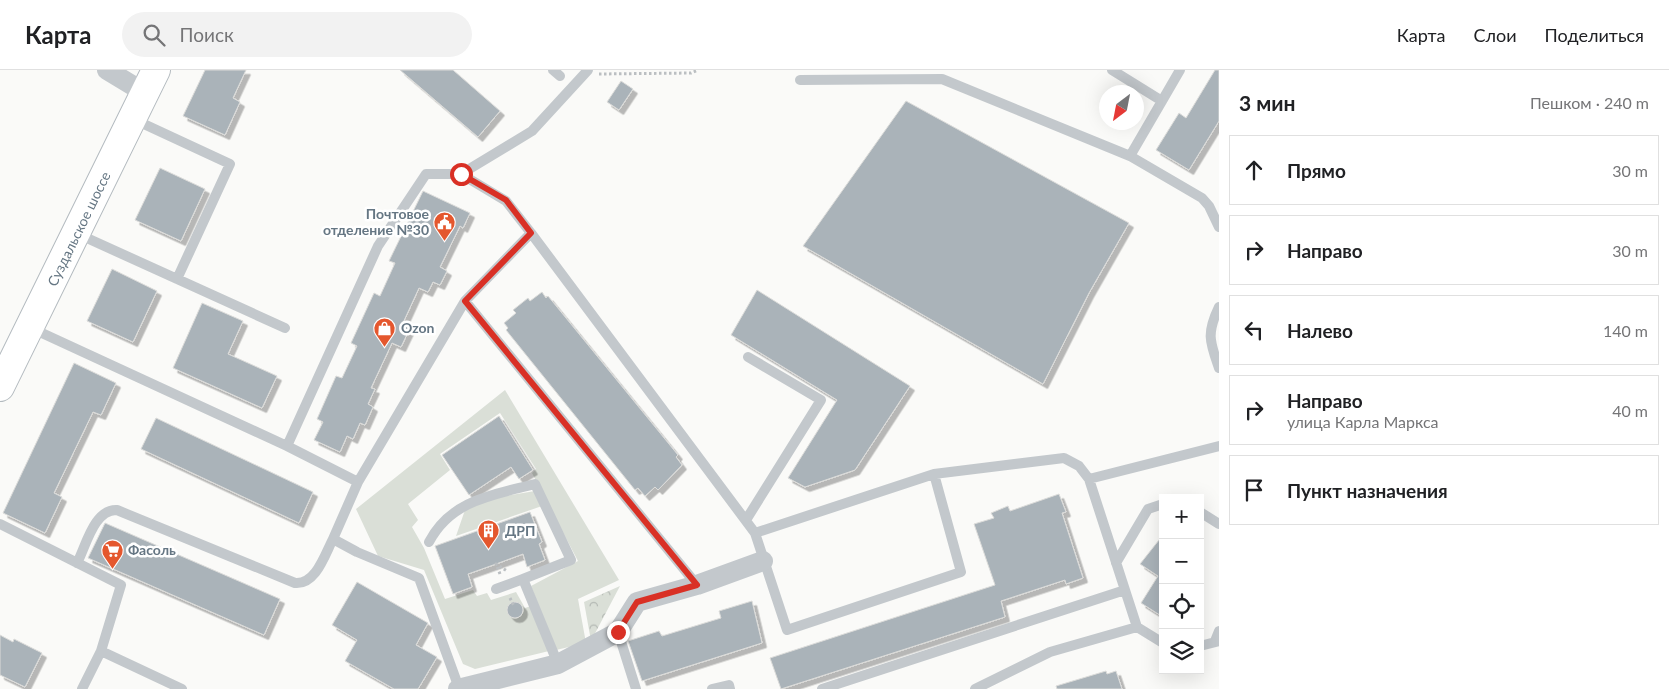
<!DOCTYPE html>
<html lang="ru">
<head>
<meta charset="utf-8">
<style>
	:root { --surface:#fff; --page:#f2f2f2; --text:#202124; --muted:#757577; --line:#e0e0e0 }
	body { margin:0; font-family:Lato,sans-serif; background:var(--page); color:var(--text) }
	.controls { position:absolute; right:15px; bottom:15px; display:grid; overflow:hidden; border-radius:0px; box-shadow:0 5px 20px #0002 }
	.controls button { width:45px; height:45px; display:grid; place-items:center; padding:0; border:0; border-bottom:1px solid var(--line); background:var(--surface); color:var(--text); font:25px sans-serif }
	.compass { position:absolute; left:1099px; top:15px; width:45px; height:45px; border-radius:50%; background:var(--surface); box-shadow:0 5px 20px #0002; rotate:212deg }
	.stop { position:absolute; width:15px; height:15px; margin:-11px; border:4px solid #d93025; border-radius:50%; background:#fff }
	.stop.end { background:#d93025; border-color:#fff; box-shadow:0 1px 5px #0008 }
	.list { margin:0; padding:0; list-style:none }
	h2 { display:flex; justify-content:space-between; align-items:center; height:65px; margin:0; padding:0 20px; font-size:21px }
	h2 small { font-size:16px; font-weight:400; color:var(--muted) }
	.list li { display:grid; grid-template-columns:32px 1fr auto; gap:15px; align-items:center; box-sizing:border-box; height:70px; margin:0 10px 10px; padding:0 10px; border:1px solid var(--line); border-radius:0px }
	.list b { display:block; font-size:19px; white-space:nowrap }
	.list p { margin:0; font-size:16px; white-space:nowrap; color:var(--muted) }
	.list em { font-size:16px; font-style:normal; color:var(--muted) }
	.icon { flex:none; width:28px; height:28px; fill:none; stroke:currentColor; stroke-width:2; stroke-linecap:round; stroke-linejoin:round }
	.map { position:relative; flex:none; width:1219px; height:619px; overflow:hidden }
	header { display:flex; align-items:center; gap:30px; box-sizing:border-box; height:70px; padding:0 25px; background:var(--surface); border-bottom:1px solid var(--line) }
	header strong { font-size:24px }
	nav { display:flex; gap:28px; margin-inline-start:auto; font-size:18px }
	.search { width:350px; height:45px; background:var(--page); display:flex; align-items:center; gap:12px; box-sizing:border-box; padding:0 18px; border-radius:28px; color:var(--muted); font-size:19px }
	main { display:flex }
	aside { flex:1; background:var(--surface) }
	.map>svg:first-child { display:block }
	.grass { fill:#dadfd7 }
	.forest { fill:url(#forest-crowns) }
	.building { fill:#aab3b9; stroke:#dcdcda; filter:url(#shadow) }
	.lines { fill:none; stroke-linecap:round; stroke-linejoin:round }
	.secondary-casing { stroke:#b3babf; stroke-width:30 }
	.path { stroke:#bbbfc2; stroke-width:3; stroke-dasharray:2.5 2.5; stroke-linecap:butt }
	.service { stroke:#c3c8cc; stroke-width:10 }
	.minor { stroke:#c3c8cc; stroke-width:20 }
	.secondary { stroke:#fff; stroke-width:28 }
	.route { stroke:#d93025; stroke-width:6 }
	.labels { text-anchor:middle; stroke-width:5; stroke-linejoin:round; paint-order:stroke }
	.poi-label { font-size:14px; font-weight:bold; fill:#657683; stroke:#fff; text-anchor:start }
	.street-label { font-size:14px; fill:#657683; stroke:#fff }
</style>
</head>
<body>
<header>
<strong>Карта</strong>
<div class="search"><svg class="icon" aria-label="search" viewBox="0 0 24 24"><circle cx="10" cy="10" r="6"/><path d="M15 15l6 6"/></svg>Поиск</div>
<nav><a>Карта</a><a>Слои</a><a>Поделиться</a></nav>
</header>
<main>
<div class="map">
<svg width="1219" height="619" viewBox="0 0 1219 619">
	<defs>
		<pattern id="forest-crowns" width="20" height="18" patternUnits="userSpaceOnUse" patternTransform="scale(1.25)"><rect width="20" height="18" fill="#dadfd7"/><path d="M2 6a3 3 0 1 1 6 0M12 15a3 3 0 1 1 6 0" fill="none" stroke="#b4b9b4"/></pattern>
		<filter id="shadow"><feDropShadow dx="4.5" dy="4.5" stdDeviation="0" flood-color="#0004"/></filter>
	</defs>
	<rect width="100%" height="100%" fill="#fafaf8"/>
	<path class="grass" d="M505,320L619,510L578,529L586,573L556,580L531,516L578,491L532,403L536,399L500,343L440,384L450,400L408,434L418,450L412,457L424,478L445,529L473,520L477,526L487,523L491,530L516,522L525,538L531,536L549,581L475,599L463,594L424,500L378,486L356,439Z
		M535,421L542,436L456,466L465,440L476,431Z"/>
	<path class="forest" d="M620,516L591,571L584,532Z"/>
	<path class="building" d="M205,0H246L233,28L240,32L225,65L183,46Z
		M400,0H453L500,41L478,67Z
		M1215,0H1219V51L1189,100L1156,80L1179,43L1186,48Z
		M621,11L633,19L619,40L607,32Z
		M906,31L1129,153L1089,223L1043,314L803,176Z
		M160,98L205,119L181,171L135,150Z
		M423,121L470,143L463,158L460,156L440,197L447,201L440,215L433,212L428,222L419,218L402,255L410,258L401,277L392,273L371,318L375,319L368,334L373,337L365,355L360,353L353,369L347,366L340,382L314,370L323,352L317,349L336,306L342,308L357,276L351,273L374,223L380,226L395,193L389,191Z
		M112,199L157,221L133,272L87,251Z
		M757,220L910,316L855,400L805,417L788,408L837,330L731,265Z
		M542,222L546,228L548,226L678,385L676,387L682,395L658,420L655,417L645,426L638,418L635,420L506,260L508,258L504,253L516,243L513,240L528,228L530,231Z
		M202,233L243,251L228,284L277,306L262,338L173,298Z
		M74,293L116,313L101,345L93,342L54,423L62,427L45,463L3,443Z
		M499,346L533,400L519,409L511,397L469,425L442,385Z
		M156,348L313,422L299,453L141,379Z
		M1059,424L1066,442L1062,443L1083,508L1066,514L1065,510L1001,531L1005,547L781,619L770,588L995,515L974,454L994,448L991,443L1008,436L1010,441Z
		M530,442L542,472L539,474L545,490L527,497L523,484L496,494L468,504L472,517L453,524L435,476Z
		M105,453L280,529L264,565L88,488Z
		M1163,465V547L1141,533L1158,506L1140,494Z
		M357,512L428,553L416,575L437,587L418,619H394L345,591L357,570L332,555Z
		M752,531L762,573L642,611L628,571L659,561L662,566L721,548L719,541Z
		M507 540a8 8 0 1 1 16 0a8 8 0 1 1-16 0Z
		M0,565L13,572L14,569L42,583L25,617L0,605Z
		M1106,601L1107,604L1116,601L1122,619H1057L1056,616Z"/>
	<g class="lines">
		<defs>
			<path id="secondary" d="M0,317L156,0"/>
		</defs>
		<use href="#secondary" class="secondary-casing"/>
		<path class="path" d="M599,4L691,3L698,0
			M500,504L496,494L507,501
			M510,528L514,536"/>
		<path class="service" d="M553,0L560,6
			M1112,0L1162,31L1180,0
			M800,10L942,9L1130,86L1162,31
			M133,49L230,94L177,209
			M1130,86L1202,128L1209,136L1219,157
			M461,104L532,61L588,0
			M531,163L755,463L787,560L961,502L934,404L755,463
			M78,164L285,258
			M465,231L697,515
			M1219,237C1206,264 1210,272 1219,298
			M31,258L287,376L378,176L426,104H461L506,131L531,163L465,231L358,412L333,469L357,482L419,508L459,618
			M287,376L358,412
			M934,404L1064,388L1079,396L1089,409L1137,557L1163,573
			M1089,409L1219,376
			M1200,442L1219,454
			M746,450L821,330L748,287
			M0,454L121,515L101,581
			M429,472C451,430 493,425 535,414L571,490L523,509L558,594
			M77,493C86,476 94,439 117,440L295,513C316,515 325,484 333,469
			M1116,493L1148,439L1163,434
			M496,519L523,509
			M618,562L636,619
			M1215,571L1219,561
			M1200,576L1219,571
			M82,619L101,581L182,619
			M712,619L729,615L730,619
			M822,619L1125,520
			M975,619L1050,582L1137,557"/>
		<path class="minor" d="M107,0L145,23
			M458,619L558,594L618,562L637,532L697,515L763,491"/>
		<use href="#secondary" class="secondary"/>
	</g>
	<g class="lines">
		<path class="route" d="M461,104L506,130L531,163L465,231L697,515L637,532L618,562"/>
	</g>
	<defs>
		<symbol id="civic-pin" viewBox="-11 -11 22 30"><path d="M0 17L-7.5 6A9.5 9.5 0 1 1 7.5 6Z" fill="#e4572e" stroke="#fff"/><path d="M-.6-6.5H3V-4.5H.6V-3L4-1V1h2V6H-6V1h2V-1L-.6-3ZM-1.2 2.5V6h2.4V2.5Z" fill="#fff"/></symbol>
		<symbol id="shop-pin" viewBox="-11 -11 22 30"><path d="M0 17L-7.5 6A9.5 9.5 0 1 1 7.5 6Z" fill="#e4572e" stroke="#fff"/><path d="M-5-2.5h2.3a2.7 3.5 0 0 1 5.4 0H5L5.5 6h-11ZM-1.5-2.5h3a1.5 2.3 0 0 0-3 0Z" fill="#fff"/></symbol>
		<symbol id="building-pin" viewBox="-11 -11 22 30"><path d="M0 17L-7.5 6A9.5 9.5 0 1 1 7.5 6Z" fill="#e4572e" stroke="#fff"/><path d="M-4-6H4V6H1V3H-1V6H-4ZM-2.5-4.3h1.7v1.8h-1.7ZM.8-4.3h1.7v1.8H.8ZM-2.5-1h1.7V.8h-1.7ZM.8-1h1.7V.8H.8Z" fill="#fff"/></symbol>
		<symbol id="supermarket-pin" viewBox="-11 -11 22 30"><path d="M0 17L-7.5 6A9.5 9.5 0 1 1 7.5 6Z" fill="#e4572e" stroke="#fff"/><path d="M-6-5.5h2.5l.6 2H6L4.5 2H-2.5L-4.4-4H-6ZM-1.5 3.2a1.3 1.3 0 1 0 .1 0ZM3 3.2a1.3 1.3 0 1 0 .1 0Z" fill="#fff"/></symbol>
	</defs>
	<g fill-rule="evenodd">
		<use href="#civic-pin" x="432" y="140" width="25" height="34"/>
		<use href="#shop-pin" x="372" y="246" width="25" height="34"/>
		<use href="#building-pin" x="476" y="448" width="25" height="34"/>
		<use href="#supermarket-pin" x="100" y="468" width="25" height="34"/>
	</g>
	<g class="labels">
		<g class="poi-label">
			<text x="429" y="149" text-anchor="end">Почтовое<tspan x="429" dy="16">отделение №30</tspan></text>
			<text x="401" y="263">Ozon</text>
			<text x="505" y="466">ДРП</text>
			<text x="128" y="485">Фасоль</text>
		</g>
		<g class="street-label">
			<text transform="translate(79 159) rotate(-64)" y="5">Суздальское шоссе</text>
		</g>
	</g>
</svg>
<div class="controls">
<button>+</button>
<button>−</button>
<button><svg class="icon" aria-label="locate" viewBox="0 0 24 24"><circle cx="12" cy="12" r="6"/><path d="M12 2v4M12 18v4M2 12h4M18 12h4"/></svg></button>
<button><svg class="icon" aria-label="layers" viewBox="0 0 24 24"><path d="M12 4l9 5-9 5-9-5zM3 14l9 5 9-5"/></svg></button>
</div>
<svg class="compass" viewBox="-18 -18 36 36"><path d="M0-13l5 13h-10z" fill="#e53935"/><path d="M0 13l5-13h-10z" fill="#757577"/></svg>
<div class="stop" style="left:461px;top:104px"></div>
<div class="stop end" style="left:618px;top:562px"></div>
</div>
<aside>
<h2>3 мин<small>Пешком · 240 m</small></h2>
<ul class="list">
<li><svg class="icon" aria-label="ahead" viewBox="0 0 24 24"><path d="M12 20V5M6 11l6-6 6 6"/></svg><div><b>Прямо</b></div><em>30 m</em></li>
<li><svg class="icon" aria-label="right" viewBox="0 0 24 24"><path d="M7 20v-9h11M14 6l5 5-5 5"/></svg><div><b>Направо</b></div><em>30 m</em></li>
<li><svg class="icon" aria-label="left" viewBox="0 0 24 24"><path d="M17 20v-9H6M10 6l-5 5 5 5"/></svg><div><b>Налево</b></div><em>140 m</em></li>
<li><svg class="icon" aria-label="right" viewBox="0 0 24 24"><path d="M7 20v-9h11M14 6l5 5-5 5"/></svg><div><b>Направо</b><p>улица Карла Маркса</p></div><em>40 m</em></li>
<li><svg class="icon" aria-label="arrive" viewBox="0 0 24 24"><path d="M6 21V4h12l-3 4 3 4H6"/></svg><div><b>Пункт назначения</b></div></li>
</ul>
</aside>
</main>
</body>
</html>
